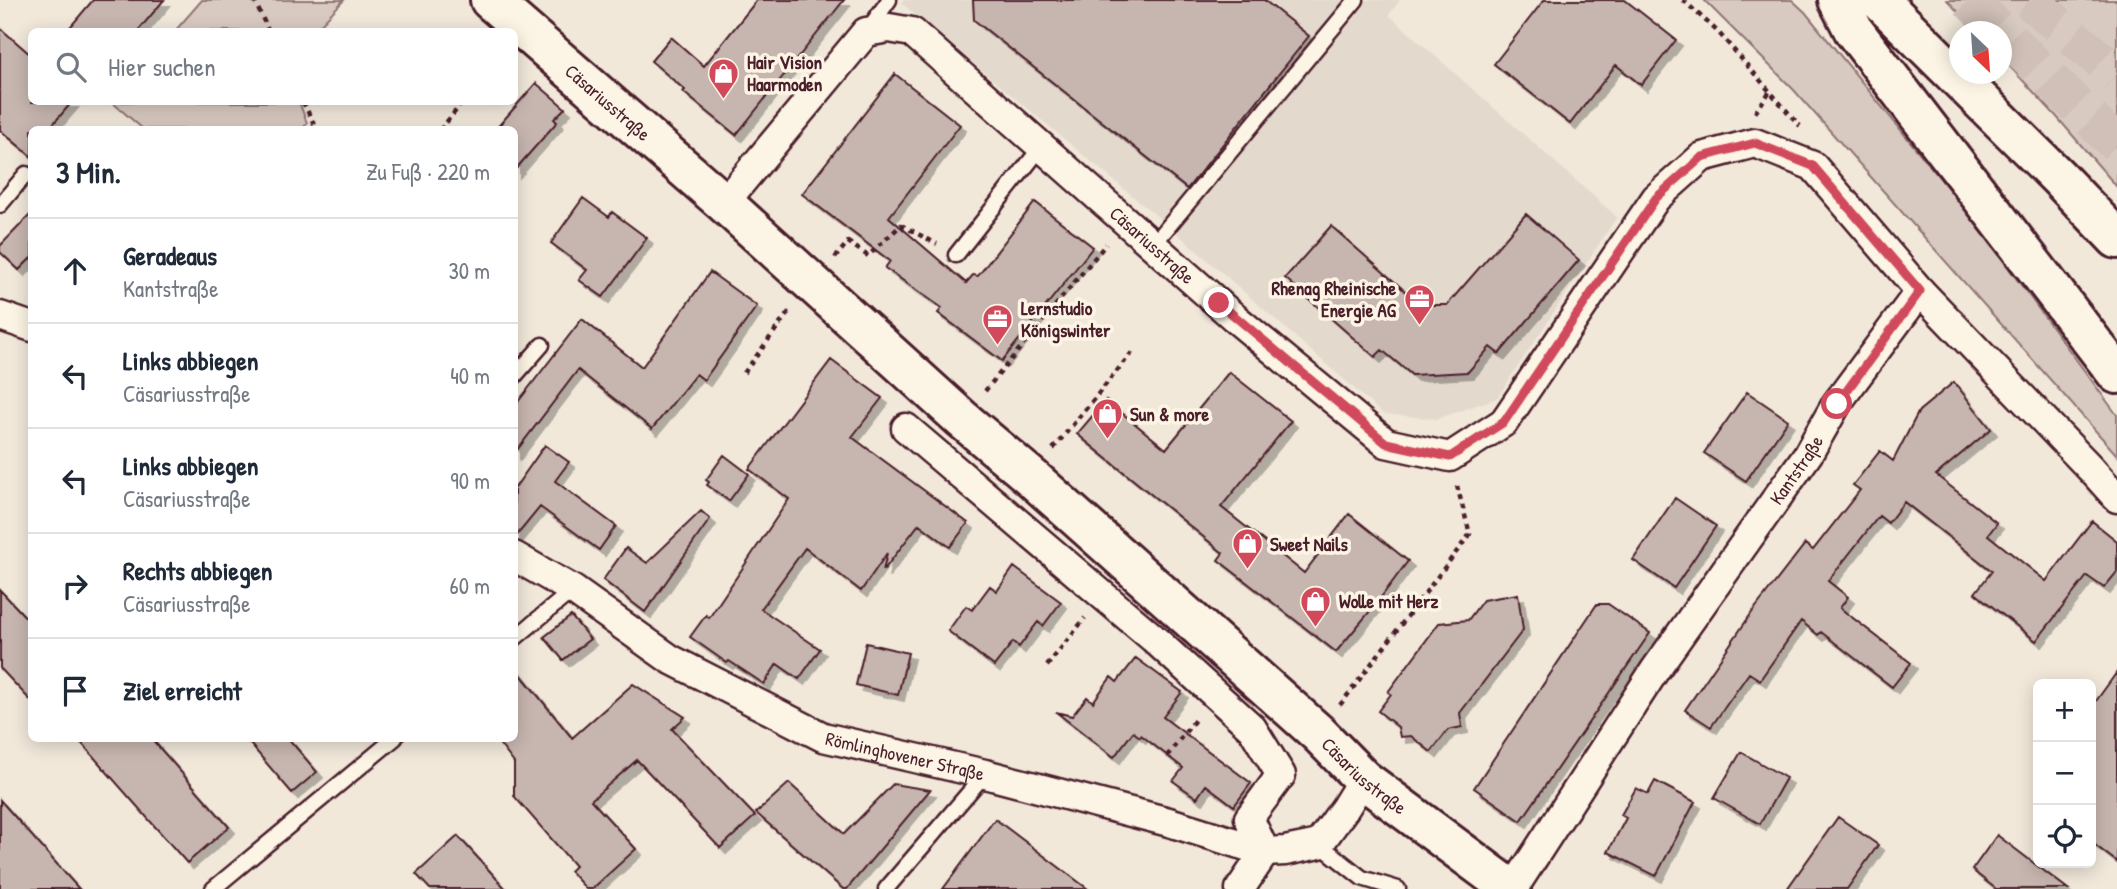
<!DOCTYPE html>
<html lang="de">
<head>
<meta charset="utf-8">
<style>
	:root { --surface:#fff; --page:#f6f6f7; --text:#1f2937; --muted:#747a83; --line:#e0e1e3 }
	body { margin:0; font-family:"Patrick Hand",sans-serif; background:var(--page); color:var(--text) }
	.controls { position:absolute; right:21px; bottom:21px; display:grid; overflow:hidden; border-radius:10px; box-shadow:0 4px 18px #0003 }
	.controls button { width:63px; height:63px; display:grid; place-items:center; padding:0; border:0; border-bottom:2px solid var(--line); background:var(--surface); color:var(--text); font:35px sans-serif }
	.compass { position:absolute; left:1949px; top:21px; width:63px; height:63px; border-radius:50%; background:var(--surface); box-shadow:0 4px 18px #0003; rotate:155deg }
	.stop { position:absolute; width:21px; height:21px; margin:-16px; border:5px solid #d1495b; border-radius:50%; background:#fff }
	.stop.end { background:#d1495b; border-color:#fff; box-shadow:0 2px 7px #0008 }
	.list { margin:0; padding:0; list-style:none }
	h2 { display:flex; justify-content:space-between; align-items:center; height:91px; margin:0; padding:0 28px; font-size:30px }
	h2 small { font-size:23px; font-weight:400; color:var(--muted) }
	.list li { display:grid; grid-template-columns:46px 1fr auto; gap:21px; align-items:center; box-sizing:border-box; height:105px; padding:0 28px; border-top:2px solid var(--line) }
	.list b { display:block; font-size:26px; white-space:nowrap }
	.list p { margin:0; font-size:23px; white-space:nowrap; color:var(--muted) }
	.list em { font-size:23px; font-style:normal; color:var(--muted) }
	.icon { flex:none; width:38px; height:38px; fill:none; stroke:currentColor; stroke-width:2; stroke-linecap:round; stroke-linejoin:round }
	.map { position:relative; flex:none; width:2117px; height:889px; overflow:hidden }
	.search { position:absolute; background:var(--surface); box-shadow:0 4px 18px #0003; left:28px; top:28px; width:490px; height:77px; display:flex; align-items:center; gap:18px; box-sizing:border-box; padding:0 24px; border-radius:10px; color:var(--muted); font-size:26px }
	.panel { position:absolute; background:var(--surface); box-shadow:0 4px 18px #0003; left:28px; top:126px; width:490px; height:616px; border-radius:10px }
	.map>svg:first-child { display:block }
	.built { fill:#e4d9cd }
	.green { fill:#d8cac0; stroke:#917476; stroke-width:2 }
	.building { fill:#c7b6af; stroke:#4a1f2b; stroke-width:2; filter:url(#shadow) }
	.lines { fill:none; stroke-linecap:round; stroke-linejoin:round }
	.trunk-tunnel { stroke:#d0c0b7; stroke-width:38; stroke-dasharray:38 19; stroke-linecap:butt }
	.service-casing { stroke:#4a1f2b; stroke-width:19 }
	.minor-casing { stroke:#4a1f2b; stroke-width:33 }
	.secondary-casing { stroke:#4a1f2b; stroke-width:44 }
	.trunk-casing { stroke:#4a1f2b; stroke-width:44 }
	.path { stroke:#4a1f2b; stroke-width:4.5; stroke-dasharray:5 5; stroke-linecap:butt }
	.service { stroke:#fcf5e5; stroke-width:14 }
	.minor { stroke:#fcf5e5; stroke-width:28 }
	.secondary { stroke:#fcf5e5; stroke-width:38 }
	.trunk { stroke:#fcf5e5; stroke-width:38 }
	.route { stroke:#d1495b; stroke-width:9 }
	.labels { text-anchor:middle; stroke-width:7; stroke-linejoin:round; paint-order:stroke }
	.poi-label { font-size:19px; font-weight:bold; fill:#4a1f2b; stroke:#fcf5e5; text-anchor:start }
	.street-label { font-size:19px; fill:#4a1f2b; stroke:#fcf5e5 }
</style>
</head>
<body>
<div class="map">
<svg width="2117" height="889" viewBox="0 0 2117 889">
	<defs>
		<filter id="shadow"><feDropShadow dx="6" dy="6" stdDeviation="0" flood-color="#0004"/></filter>
	</defs>
	<rect width="100%" height="100%" fill="#f1e8da"/>
	<filter id="ink" filterUnits="userSpaceOnUse"><feTurbulence type="fractalNoise" baseFrequency=".0143" numOctaves="2"/><feDisplacementMap in="SourceGraphic" scale="14" xChannelSelector="R" yChannelSelector="G"/><feConvolveMatrix kernelMatrix="1 2 1 2 8 2 1 2 1" color-interpolation-filters="sRGB"/></filter>
	<g filter="url(#ink)">
		<path class="built" d="M903,0H1400L1389,15L1617,217L1497,398L1437,419L1383,414L1171,228L901,3Z"/>
		<path class="green" d="M202,0H344L314,31H175Z
			M1704,0H1792L1805,12L1965,209L2117,415V455L1793,89Z
			M1947,0H2117V187L2056,116L2002,58V32L1976,31Z
			M114,102H299L307,123L302,130L143,129L113,103Z"/>
		<path class="building" d="M93,0H164L137,32H66Z
			M757,0H844L736,135L683,92L685,90L651,61L671,37L704,66Z
			M973,0H1264L1309,36L1187,189L974,20Z
			M1544,0H1625L1676,40L1641,85L1616,65L1570,124L1494,64Z
			M0,28L32,56V102H72L48,130H32V157L0,130Z
			M895,74L960,125L889,217L966,283L973,275L978,276L1035,202L1093,247L1002,361L938,313L942,308L885,268L890,261L802,194Z
			M536,83L565,108L554,119L557,122L514,171V130H495Z
			M583,198L609,217L612,212L647,238L603,297L579,280L587,270L551,243Z
			M32,213V257L19,270L0,252V246Z
			M1526,214L1579,260L1499,354L1490,347L1468,372L1412,375L1382,350L1375,357L1285,278L1331,226L1421,305H1447Z
			M710,272L757,306L704,380L696,374L652,429L578,370L514,454V407L582,319L642,367Z
			M831,360L882,398L852,437L968,523L950,547L919,524L883,571L887,553L861,591L805,548L761,609L820,649L799,679L777,664L764,684L729,661L727,663L690,637L706,615L709,618L789,499L749,469Z
			M1229,372L1291,421L1221,507L1304,573L1349,514L1408,561L1376,604L1336,652L1218,560L1223,553L1077,434L1106,400L1166,449Z
			M1954,382L1991,429L1936,475L1997,523L1988,535L2046,581L2092,521L2117,541V572L2104,588L2087,576L2036,641L1975,593L1992,571L1904,502L1888,523L1879,516L1828,581L1848,597L1840,608L1911,663L1892,687L1821,632L1818,635L1801,621L1760,680L1749,673L1711,727L1685,710L1753,611L1805,544L1813,550L1860,490L1853,485L1880,451L1893,461L1919,411Z
			M1747,392L1788,420L1746,481L1704,453Z
			M545,445L569,462L555,481L616,526L599,550L540,507L514,539V489Z
			M724,455L749,474L729,501L707,485L709,482L706,480Z
			M1675,498L1716,526L1674,588L1633,560Z
			M701,511L710,519L645,612L603,580L626,548L647,563Z
			M1014,567L1061,602L1043,626L1038,622L1019,647L1013,642L994,666L948,631L966,606L972,610L990,586L997,591Z
			M0,590L32,624V702L0,668Z
			M1518,594L1523,630L1460,713L1462,727L1448,730L1431,752L1411,736L1400,737L1398,727L1378,711L1391,694L1388,692L1439,623L1468,620L1483,600Z
			M1597,604H1608L1650,633L1521,821L1474,788Z
			M571,616L590,639L563,660L544,637Z
			M866,643L908,653L898,695L856,685Z
			M1136,658L1182,692L1163,717L1251,783L1234,806L1206,785L1197,798L1173,781L1183,768L1141,735L1140,737L1133,732L1114,757L1056,712L1072,716L1087,697L1093,702L1111,677L1117,682Z
			M514,666L572,738L633,684L685,717L672,729L755,816L720,848L637,760L591,800L636,849L592,889H586L570,871L575,866L514,796V763L495,738H514Z
			M2117,672V862L2091,842V708Z
			M77,738H151L229,827L187,863Z
			M245,738H288L317,772L292,793Z
			M1741,752L1786,778L1760,824L1714,798Z
			M1655,781L1695,802L1656,876L1608,852L1626,818L1621,815L1636,788L1648,794Z
			M789,783L844,834L893,784L930,790L847,889H843L756,813Z
			M0,800L79,889H0Z
			M1838,817L1878,845L1847,889H1787Z
			M995,819L1088,889H943Z
			M1997,835L2035,864L2068,889H1996L1972,870Z
			M458,836L506,889H430L416,874Z"/>
		<g class="lines">
			<path class="trunk-tunnel" d="M1969,0L2117,145
				M2029,0L2117,74"/>
			<defs>
				<path id="service" d="M867,31L889,0
					M0,205L26,174
					M1153,245L1356,0
					M956,255L1042,146
					M514,377L542,345
					M514,639L573,590
					M1319,844L1362,878L1398,889
					M213,889L395,738
					M886,889L985,774"/>
				<g id="minor">
					<path id="s1" d="M724,203L866,32L889,28L912,32L1236,319L1386,443L1450,457L1504,422L1656,198L1702,157L1755,143L1813,166L1920,291L2091,469L2117,498"/>
					<path d="M0,316L32,327"/>
					<path d="M906,428L1153,638L1252,728L1281,775L1249,818L1265,852L1240,889"/>
					<path id="s2" d="M514,556L573,590L670,659L823,737L985,774L1169,822L1265,852L1285,851L1319,844L1345,808L1363,779"/>
					<path id="s3" d="M1513,889L1655,670L1808,454L1837,403L1920,291"/>
				</g>
				<g id="secondary">
					<path id="s4" d="M490,0L724,203L962,419L1031,477L1319,734L1363,779L1511,889"/>
				</g>
				<path id="trunk" d="M1838,0L1854,31L2117,374
					M1879,0L2058,177L2117,239"/>
			</defs>
			<use href="#service" class="service-casing"/>
			<use href="#minor" class="minor-casing"/>
			<use href="#secondary" class="secondary-casing"/>
			<use href="#trunk" class="trunk-casing"/>
			<path class="path" d="M254,0L269,32
				M1683,0L1719,33L1800,126
				M303,102L317,130
				M1755,113L1770,91
				M440,130L463,102
				M835,258L848,242L868,256L901,225L937,244
				M744,373L788,313L790,315
				M985,391L1106,244
				M1053,449L1134,350
				M1047,666L1085,618
				M1340,705L1470,534L1457,486
				M1167,756L1197,717"/>
			<use href="#service" class="service"/>
			<use href="#minor" class="minor"/>
			<use href="#secondary" class="secondary"/>
			<use href="#trunk" class="trunk"/>
		</g>
	</g>
	<g class="lines" filter="url(#ink)">
		<path class="route" d="M1219,303L1386,443L1450,457L1504,422L1656,198L1702,157L1755,143L1813,166L1920,291L1837,404"/>
	</g>
	<defs>
		<symbol id="shop-pin" viewBox="-11 -11 22 30"><path d="M0 17L-7.5 6A9.5 9.5 0 1 1 7.5 6Z" fill="#d1495b" stroke="#fcf5e5"/><path d="M-5-2.5h2.3a2.7 3.5 0 0 1 5.4 0H5L5.5 6h-11ZM-1.5-2.5h3a1.5 2.3 0 0 0-3 0Z" fill="#fff"/></symbol>
		<symbol id="office-pin" viewBox="-11 -11 22 30"><path d="M0 17L-7.5 6A9.5 9.5 0 1 1 7.5 6Z" fill="#d1495b" stroke="#fcf5e5"/><path d="M-6-3h4V-5.5h4V-3h4V5H-6ZM-1-4.5V-3h2v-1.5ZM-6 0V1H6V0Z" fill="#fff"/></symbol>
	</defs>
	<g fill-rule="evenodd">
		<use href="#shop-pin" x="706" y="56" width="35" height="47"/>
		<use href="#office-pin" x="1402" y="282" width="35" height="47"/>
		<use href="#office-pin" x="980" y="302" width="35" height="47"/>
		<use href="#shop-pin" x="1090" y="396" width="35" height="47"/>
		<use href="#shop-pin" x="1230" y="526" width="35" height="47"/>
		<use href="#shop-pin" x="1298" y="584" width="35" height="47"/>
	</g>
	<g class="labels">
		<g class="poi-label">
			<text x="747" y="69">Hair Vision<tspan x="747" dy="22">Haarmoden</tspan></text>
			<text x="1396" y="295" text-anchor="end">Rhenag Rheinische<tspan x="1396" dy="22">Energie AG</tspan></text>
			<text x="1021" y="315">Lernstudio<tspan x="1021" dy="22">Königswinter</tspan></text>
			<text x="1130" y="421">Sun &amp; more</text>
			<text x="1270" y="551">Sweet Nails</text>
			<text x="1339" y="608">Wolle mit Herz</text>
		</g>
		<g class="street-label">
			<text dy="7" stroke="none"><textPath href="#s4" startOffset="156">Cäsariusstraße</textPath></text>
			<text dy="7" stroke="none"><textPath href="#s1" startOffset="590">Cäsariusstraße</textPath></text>
			<text dy="7" stroke="none"><textPath href="#s3" startOffset="506">Kantstraße</textPath></text>
			<text dy="7" stroke="none"><textPath href="#s2" startOffset="443">Römlinghovener Straße</textPath></text>
			<text dy="7" stroke="none"><textPath href="#s4" startOffset="1169">Cäsariusstraße</textPath></text>
		</g>
	</g>
</svg>
<div class="controls">
<button>+</button>
<button>−</button>
<button><svg class="icon" aria-label="locate" viewBox="0 0 24 24"><circle cx="12" cy="12" r="6"/><path d="M12 2v4M12 18v4M2 12h4M18 12h4"/></svg></button>
</div>
<svg class="compass" viewBox="-18 -18 36 36"><path d="M0-13l5 13h-10z" fill="#e53935"/><path d="M0 13l5-13h-10z" fill="#747a83"/></svg>
<div class="stop" style="left:1837px;top:404px"></div>
<div class="stop end" style="left:1219px;top:303px"></div>
<div class="search"><svg class="icon" aria-label="search" viewBox="0 0 24 24"><circle cx="10" cy="10" r="6"/><path d="M15 15l6 6"/></svg>Hier suchen</div>
<section class="panel">
<h2>3 Min.<small>Zu Fuß · 220 m</small></h2>
<ul class="list">
<li><svg class="icon" aria-label="ahead" viewBox="0 0 24 24"><path d="M12 20V5M6 11l6-6 6 6"/></svg><div><b>Geradeaus</b><p>Kantstraße</p></div><em>30 m</em></li>
<li><svg class="icon" aria-label="left" viewBox="0 0 24 24"><path d="M17 20v-9H6M10 6l-5 5 5 5"/></svg><div><b>Links abbiegen</b><p>Cäsariusstraße</p></div><em>40 m</em></li>
<li><svg class="icon" aria-label="left" viewBox="0 0 24 24"><path d="M17 20v-9H6M10 6l-5 5 5 5"/></svg><div><b>Links abbiegen</b><p>Cäsariusstraße</p></div><em>90 m</em></li>
<li><svg class="icon" aria-label="right" viewBox="0 0 24 24"><path d="M7 20v-9h11M14 6l5 5-5 5"/></svg><div><b>Rechts abbiegen</b><p>Cäsariusstraße</p></div><em>60 m</em></li>
<li><svg class="icon" aria-label="arrive" viewBox="0 0 24 24"><path d="M6 21V4h12l-3 4 3 4H6"/></svg><div><b>Ziel erreicht</b></div></li>
</ul>
</section>
</div>
</body>
</html>
